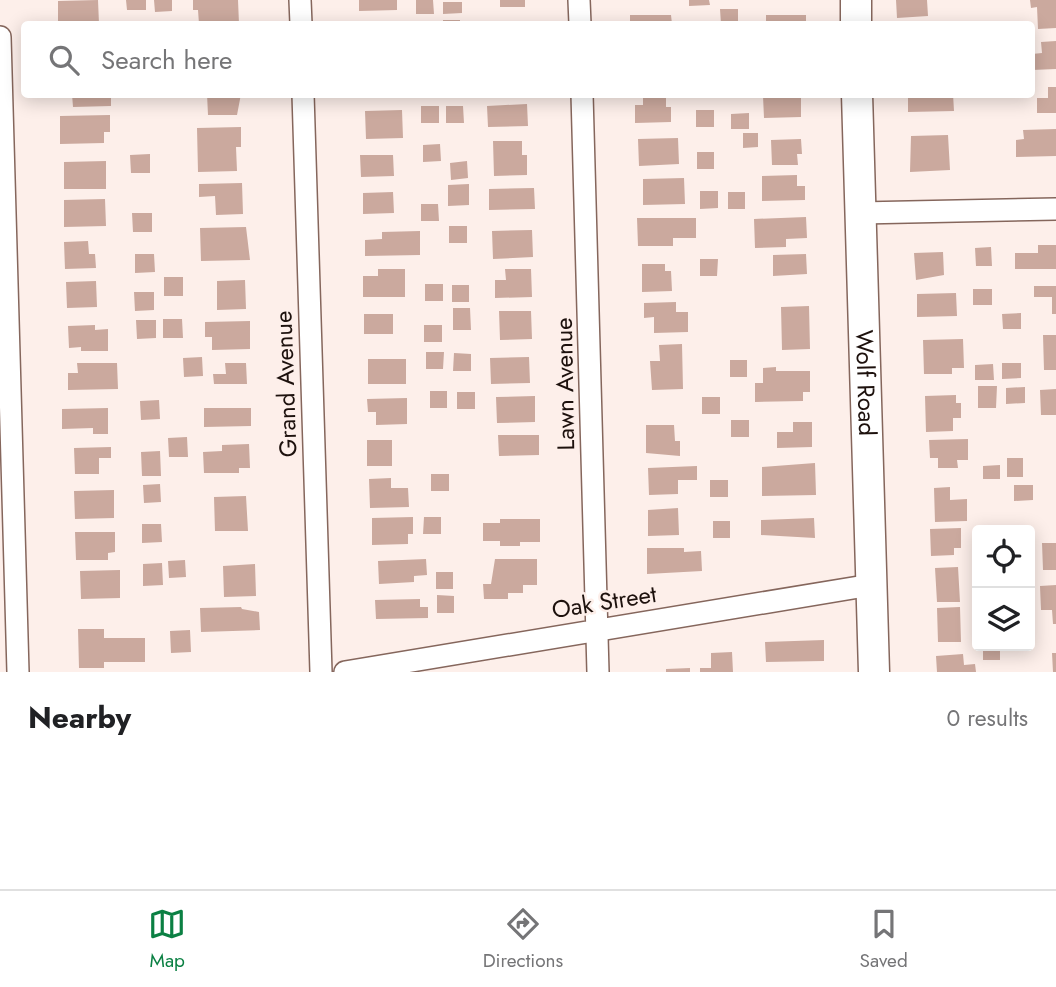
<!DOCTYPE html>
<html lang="en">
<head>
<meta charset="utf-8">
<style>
	:root { --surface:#fff; --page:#f6f6f6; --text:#202124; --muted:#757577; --line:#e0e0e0; --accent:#0b8043 }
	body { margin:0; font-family:Jost,sans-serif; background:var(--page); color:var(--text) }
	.controls { position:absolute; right:21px; bottom:21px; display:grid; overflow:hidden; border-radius:7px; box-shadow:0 4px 18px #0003 }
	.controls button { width:63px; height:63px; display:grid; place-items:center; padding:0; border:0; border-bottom:2px solid var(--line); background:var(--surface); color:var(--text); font:35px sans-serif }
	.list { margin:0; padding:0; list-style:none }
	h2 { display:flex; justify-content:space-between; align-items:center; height:91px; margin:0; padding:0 28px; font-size:30px }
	h2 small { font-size:23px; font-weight:400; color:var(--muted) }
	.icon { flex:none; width:38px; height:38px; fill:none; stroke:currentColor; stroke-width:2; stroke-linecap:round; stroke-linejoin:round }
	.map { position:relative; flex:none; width:1056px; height:672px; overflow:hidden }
	.search { position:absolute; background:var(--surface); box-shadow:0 4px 18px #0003; left:21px; right:21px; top:21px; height:77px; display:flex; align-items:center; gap:18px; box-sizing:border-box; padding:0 24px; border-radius:7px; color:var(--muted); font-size:26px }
	.sheet { height:217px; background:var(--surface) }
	nav { display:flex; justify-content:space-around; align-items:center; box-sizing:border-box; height:98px; border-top:2px solid var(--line); background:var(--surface); font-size:19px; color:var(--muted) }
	nav a { display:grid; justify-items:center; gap:4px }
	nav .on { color:var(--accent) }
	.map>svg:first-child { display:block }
	.building { fill:#cba99e }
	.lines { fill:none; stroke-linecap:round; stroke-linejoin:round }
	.street-casing { stroke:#85665c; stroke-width:24 }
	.secondary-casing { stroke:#85665c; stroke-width:33 }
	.street { stroke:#fff; stroke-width:21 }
	.secondary { stroke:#fff; stroke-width:30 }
	.labels { text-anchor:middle; stroke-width:5; stroke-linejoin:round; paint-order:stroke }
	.street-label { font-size:24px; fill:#1d110d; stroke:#fdefea }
</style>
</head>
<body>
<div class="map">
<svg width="1056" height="672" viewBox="0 0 1056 672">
	<rect width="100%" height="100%" fill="#fdefea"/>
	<path class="building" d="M98,0L99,24H58V1Z
		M126,0H146V10H127Z
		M154,0H172V11L155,12Z
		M193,0H238L239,24H199L198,10H193Z
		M359,0H397V10L359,11Z
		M416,0H433L434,14H416Z
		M500,0H525V7H500Z
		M689,0H709L710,5L689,6Z
		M896,0H927L928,16L897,18Z
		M1030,0H1056V28L1038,29L1037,7L1031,8Z
		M443,2H462V13L443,14Z
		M720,9H738V24H721Z
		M630,15H671L672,24H630Z
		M766,15H806V24H766Z
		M443,20H460V24H443Z
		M1056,41V69L1032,70V54L1042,53L1041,42Z
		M1048,87H1056V113H1037V98H1048Z
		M72,94H111V106L73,107Z
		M207,94H241L237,115H208Z
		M360,94H397V97L360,98Z
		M953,94L954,111L908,112V95Z
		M967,94H985V97L967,98Z
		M801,95V117L764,118L763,96Z
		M666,96V107H671V122L635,123V105H643V97Z
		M527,104L528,126L488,127L487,106Z
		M421,106H439V123H421Z
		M446,106H463L464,123H446Z
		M402,110L403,138L366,139L365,111Z
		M696,110H714V127H696Z
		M749,113V129H731V114Z
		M110,115V132H104V143L60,144V116Z
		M241,127V147H236L237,171L198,172L197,128Z
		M1056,129V156L1016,157V140L1024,139L1023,130Z
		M743,133H758V147L743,148Z
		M948,135L950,170L910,172L911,136Z
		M678,138L679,164L639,166L638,139Z
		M801,139L802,154H797L798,165H772L771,140Z
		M493,141H522V155H527V175L494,176Z
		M440,144L441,161L423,162V145Z
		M697,152H714V169H697Z
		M150,154V173H131L130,155Z
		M360,155H393L394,176L361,177Z
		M106,161V189H64V162Z
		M467,161L468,178L451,180L450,163Z
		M797,175V186H805V200L762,201V176Z
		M684,178L685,204L643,205V179Z
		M242,183L243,214L216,215L215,196L199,197V184Z
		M469,184V205L448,206V185Z
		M534,188L535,209L489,210V189Z
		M700,191H718V208L700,209Z
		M393,192L394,213L363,214V193Z
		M728,192H745V209H728Z
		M105,199L106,226L64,227V200Z
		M421,204H438L439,221H421Z
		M132,213H152V232H133Z
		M806,217L807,238L786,239V247L755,248L754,219Z
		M637,218H696V238H673V246H638Z
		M449,226H467V243H449Z
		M246,227L250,260L201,261L200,228Z
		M532,230L533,257L493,259L492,231Z
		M420,231V255L365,256V240L382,239V232Z
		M88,241L89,254H95L96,268L65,269L64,242Z
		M1038,245H1056V269H1015V253H1038Z
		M991,247L992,266H976L975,248Z
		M943,252L944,275L916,280L914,253Z
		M135,254H154L155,272L135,273Z
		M806,254L807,274L773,276V255Z
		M700,259H718L717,276H700Z
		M642,264H665V271H671L672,291L642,292Z
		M378,269H405V297H363V276H378Z
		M505,269H531L532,297L495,298V280H506Z
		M164,277H183V296H164Z
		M245,280L246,309L217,310V281Z
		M96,281L97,307L67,308L66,282Z
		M425,284H443V301H425Z
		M452,285H469V302H452Z
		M1034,286H1056V314H1052V297H1034Z
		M973,289H992V305H973Z
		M134,292H154V310L135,311Z
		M956,293L957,316L917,317V294Z
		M676,302V312H688V332L654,333V317L644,318V303Z
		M809,306L810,349L782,350L781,307Z
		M453,308H470L471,330H453Z
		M499,311H531L532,339L500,340Z
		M1021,313V329H1003L1002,314Z
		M364,314H393V334H364Z
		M163,319H182L183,338H163Z
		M136,320H156V338L137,339Z
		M250,321V349L212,350V337H205V322Z
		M95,325V330L108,329V351H81V347L69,348L68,326Z
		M424,325H442V342H424Z
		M1043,335H1056V370H1044Z
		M963,339L964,368H952V374H924L923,340Z
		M682,344L683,389L652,390L650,361H660L659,345Z
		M426,352H444L443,369H426Z
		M454,353L471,354V371H453Z
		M202,357L203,376L184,377L183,358Z
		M529,357L530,383L491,384L490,358Z
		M368,359H406V384H368Z
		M730,360H747V377H730Z
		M77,363H117L118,389L68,390V373H78Z
		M225,363H246L247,384H214L213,374H226Z
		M1002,363H1021V378L1002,379Z
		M993,364L994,380H975V365Z
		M776,367V371H810V392H803V401L755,402V383H763V368Z
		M978,386H997L996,408H978Z
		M1025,387V403L1006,404V388Z
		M1056,389V415H1041L1040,390Z
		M430,391H447V408H430Z
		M457,392H475V409H457Z
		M956,395V403H961V418H953V431L926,432L925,396Z
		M535,396V422L497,423L496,397Z
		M702,397H720V414H702Z
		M407,398V424L376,425V412H368L367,399Z
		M159,400L160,419L141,420L140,401Z
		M108,408V434H93V428L62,429V409Z
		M204,408H251V426L204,427Z
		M731,420H749V437H731Z
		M793,422H812V447L777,448V432H793Z
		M646,425H674L675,441H680V456L646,453Z
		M498,435H539V455L499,456Z
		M187,437L188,457H169L168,438Z
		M968,439V460H957L958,468H938V458H930L929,440Z
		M367,440H392V466H367Z
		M249,444L250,468H239V473H204L203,452L222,451V445Z
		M111,447V458H99V474H75L74,448Z
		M160,451L161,476H142L141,452Z
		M1007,458H1023V477H1007Z
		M815,463L816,495L762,496V467Z
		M1000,465V479H983V466Z
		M697,466V480H678V494L649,495L648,468Z
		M431,474H449V491H431Z
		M391,478V488H408L409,507L370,508L369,479Z
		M710,480H728V497H710Z
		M160,484L161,502L144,503L143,485Z
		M1014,485H1033V500L1014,501Z
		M950,487V500L967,499V521L935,522L934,488Z
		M114,490V518L75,519L74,491Z
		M246,496L248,531H215L214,497Z
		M678,508L679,535L648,536V510Z
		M413,517V534H408V544L372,545V518Z
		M424,517H441V534H423Z
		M814,518L815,538L761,535V520Z
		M500,519H540V542H520V546H500V541H483V523H500Z
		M713,521H730V538H713Z
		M142,524H161L162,542L142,543Z
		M961,528V548H954V555L931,556L930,529Z
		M75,532H115V552L108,553V560H76Z
		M1042,543H1056V570H1043Z
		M647,548H684V552L701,551L702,571L647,574Z
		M426,559L427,575L414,576V582L379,584L378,561Z
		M495,559H537V585H523V593H508V599H484L483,584H491Z
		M185,560L186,577L169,578L168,561Z
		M162,563L163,585L143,586V564Z
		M255,564L256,596L224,597L223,566Z
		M958,567L960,602H937L935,568Z
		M120,570V598L81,599L80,571Z
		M436,572H453V589H436Z
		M1056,585V624H1053L1052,610H1041L1040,586Z
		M437,595L454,596V613H437Z
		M420,599V607H428V618L376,619L375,600Z
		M241,607L242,609L259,612L260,630L201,632L200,608Z
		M960,607L961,642H938L937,608Z
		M78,629H104V638H145V662H104V668H79Z
		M190,630L191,652L171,653L170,631Z
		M824,640V661L766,662L765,642Z
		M983,646H1000V660H983Z
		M732,652L733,672H700V668H711V653Z
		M1052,653H1056V672H1053Z
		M963,654L964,665L975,664L976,672H937L936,656Z
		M690,668V672H666V669Z"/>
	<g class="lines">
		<defs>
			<path id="street" d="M300,0L301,24
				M579,0L580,24
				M0,37L18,672
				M303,94L321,672
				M582,94L598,672
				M860,213L1056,209
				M345,672L871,585"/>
			<g id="secondary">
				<path d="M856,0V24"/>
				<path id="s1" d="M857,94L874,672"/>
			</g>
		</defs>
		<use href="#street" class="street-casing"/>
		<use href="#secondary" class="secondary-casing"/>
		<use href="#street" class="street"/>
		<use href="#secondary" class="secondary"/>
	</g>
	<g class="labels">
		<g class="street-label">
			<text dy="8" stroke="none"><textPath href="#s1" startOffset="289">Wolf Road</textPath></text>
			<text transform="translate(286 384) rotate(-92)" y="8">Grand Avenue</text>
			<text transform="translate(565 384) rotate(-91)" y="8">Lawn Avenue</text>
			<text transform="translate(604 602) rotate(-9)" y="8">Oak Street</text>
		</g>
	</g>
</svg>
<div class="controls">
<button><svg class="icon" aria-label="locate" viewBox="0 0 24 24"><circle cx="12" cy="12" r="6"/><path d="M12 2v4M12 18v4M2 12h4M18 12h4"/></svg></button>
<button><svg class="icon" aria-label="layers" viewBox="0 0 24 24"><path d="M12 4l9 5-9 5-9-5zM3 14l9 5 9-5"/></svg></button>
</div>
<div class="search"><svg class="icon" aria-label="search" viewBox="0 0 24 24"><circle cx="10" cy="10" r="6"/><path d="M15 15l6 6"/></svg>Search here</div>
</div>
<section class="sheet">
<h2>Nearby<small>0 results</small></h2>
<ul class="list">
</ul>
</section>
<nav>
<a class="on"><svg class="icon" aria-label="map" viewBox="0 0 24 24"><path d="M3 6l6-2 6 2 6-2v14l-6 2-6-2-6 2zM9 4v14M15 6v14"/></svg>Map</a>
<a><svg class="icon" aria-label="directions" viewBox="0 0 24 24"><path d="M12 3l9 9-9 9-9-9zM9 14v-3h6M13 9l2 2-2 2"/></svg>Directions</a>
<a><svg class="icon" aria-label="saved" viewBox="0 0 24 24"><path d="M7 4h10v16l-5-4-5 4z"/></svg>Saved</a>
</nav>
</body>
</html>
